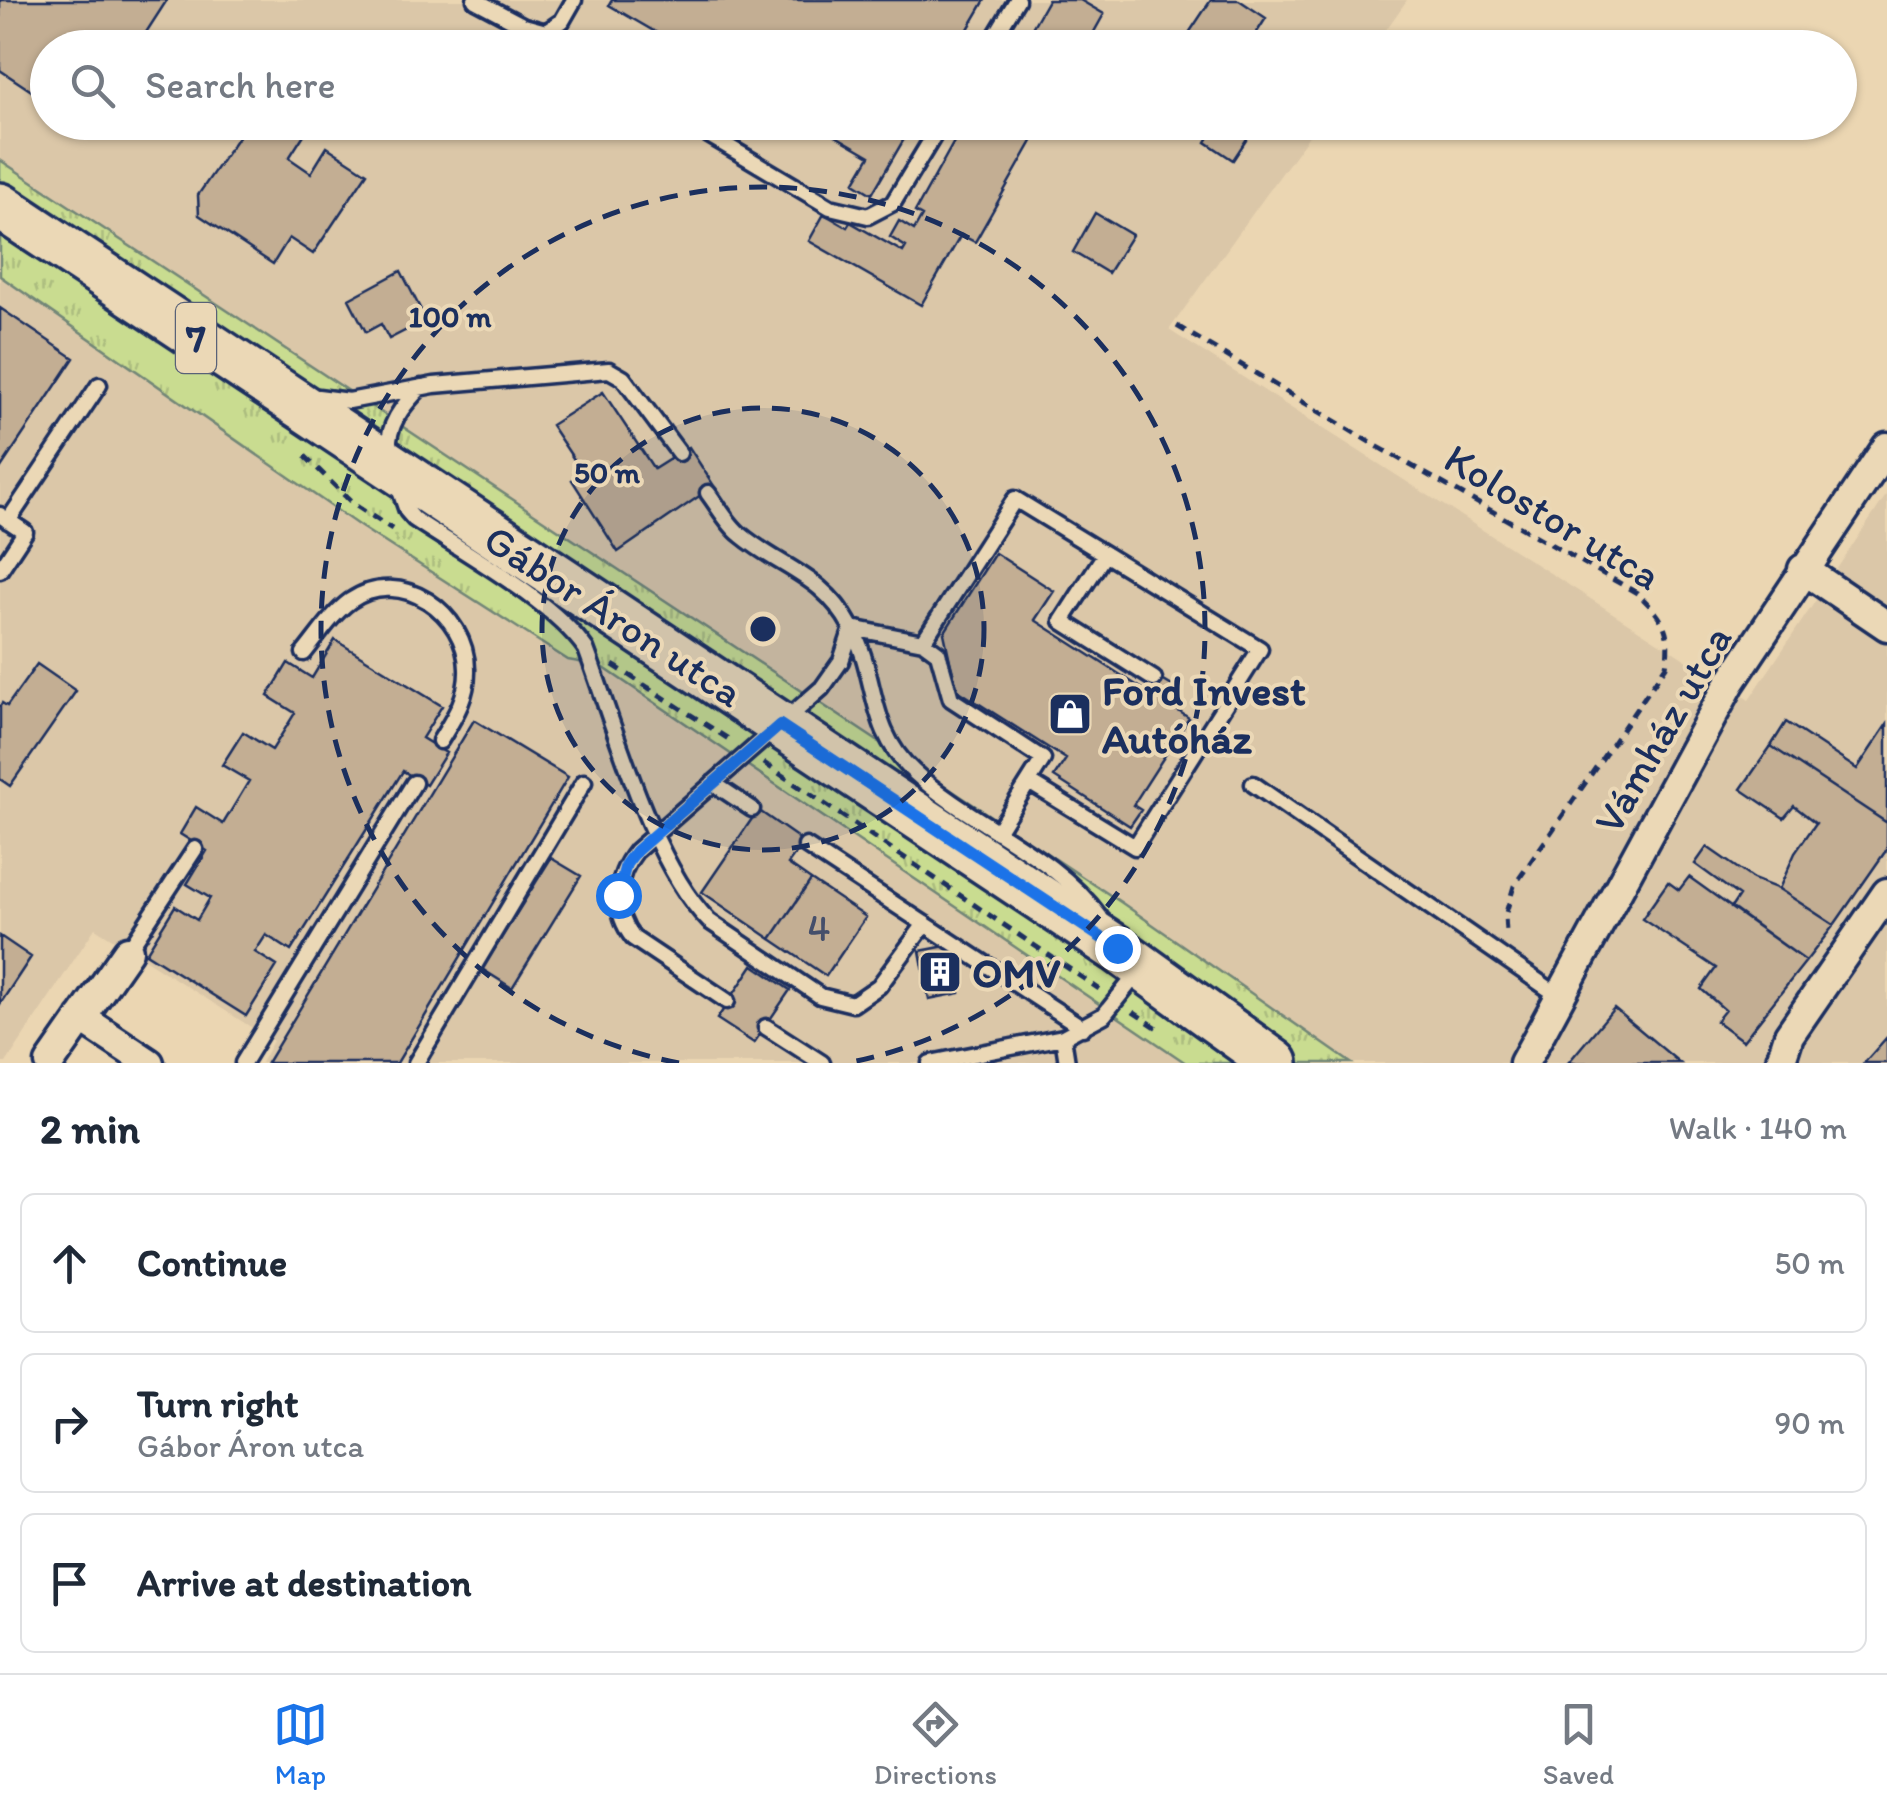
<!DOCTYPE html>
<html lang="en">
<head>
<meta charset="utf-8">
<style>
	:root { --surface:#fff; --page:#f6f6f7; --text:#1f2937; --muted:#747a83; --line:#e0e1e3; --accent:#1a73e8 }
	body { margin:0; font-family:Itim,sans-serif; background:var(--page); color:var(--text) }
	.stop { position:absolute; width:30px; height:30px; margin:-22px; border:8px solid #1a73e8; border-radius:50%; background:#fff }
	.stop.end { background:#1a73e8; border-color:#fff; box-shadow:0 2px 10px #0008 }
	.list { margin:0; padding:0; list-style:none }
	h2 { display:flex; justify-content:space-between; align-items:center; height:130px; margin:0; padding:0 40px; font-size:42px }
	h2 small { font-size:32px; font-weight:400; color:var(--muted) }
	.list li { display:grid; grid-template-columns:65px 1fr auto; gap:30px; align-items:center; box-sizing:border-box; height:140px; margin:0 20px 20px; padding:0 20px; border:2px solid var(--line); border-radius:15px }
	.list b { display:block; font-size:38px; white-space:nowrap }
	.list p { margin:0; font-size:32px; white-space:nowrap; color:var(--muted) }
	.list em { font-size:32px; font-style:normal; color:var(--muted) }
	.icon { flex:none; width:55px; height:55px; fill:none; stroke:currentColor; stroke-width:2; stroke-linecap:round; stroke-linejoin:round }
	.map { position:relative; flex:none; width:1887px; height:1063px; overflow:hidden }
	.search { position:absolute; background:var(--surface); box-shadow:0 2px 8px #0004; left:30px; right:30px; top:30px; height:110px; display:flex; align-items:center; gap:25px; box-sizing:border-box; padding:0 35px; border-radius:55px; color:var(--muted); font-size:38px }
	.sheet { height:610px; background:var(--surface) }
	nav { display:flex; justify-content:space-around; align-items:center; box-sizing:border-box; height:140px; border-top:2px solid var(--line); background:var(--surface); font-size:28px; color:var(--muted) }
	nav a { display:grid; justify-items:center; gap:5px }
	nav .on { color:var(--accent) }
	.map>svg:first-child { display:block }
	.built { fill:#dbc7a8 }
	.grass { fill:url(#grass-tufts); stroke:#728677; stroke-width:2.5 }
	.building { fill:#c3ae93; stroke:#1b2f5e; stroke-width:2.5 }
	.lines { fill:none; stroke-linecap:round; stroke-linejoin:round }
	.lane-casing { stroke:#1b2f5e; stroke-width:21 }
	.street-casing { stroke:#1b2f5e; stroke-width:35 }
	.primary-casing { stroke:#1b2f5e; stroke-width:52 }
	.path { stroke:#1b2f5e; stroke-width:5; stroke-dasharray:10 8; stroke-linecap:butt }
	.lane { stroke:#ebd8b6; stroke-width:14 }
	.street { stroke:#ebd8b6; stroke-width:28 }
	.primary { stroke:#ebd8b6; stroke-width:45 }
	.route { stroke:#1a73e8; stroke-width:12 }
	.ring { fill:none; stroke:#1b2f5e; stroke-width:5; stroke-dasharray:18 12 }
	.labels { text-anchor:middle; stroke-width:8; stroke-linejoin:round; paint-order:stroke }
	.number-label { font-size:38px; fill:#454f6b }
	.shield { fill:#ebd8b6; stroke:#596278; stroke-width:2.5 }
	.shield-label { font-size:40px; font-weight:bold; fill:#1b2f5e }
	.street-label { font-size:42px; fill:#1b2f5e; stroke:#ebd8b6 }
	.poi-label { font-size:42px; font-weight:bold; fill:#1b2f5e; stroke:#ebd8b6; text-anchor:start }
	.centre { fill:#1b2f5e; stroke:#ebd8b6; stroke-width:5 }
	.ring-label { font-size:30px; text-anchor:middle; font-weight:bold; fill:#1b2f5e; stroke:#ebd8b6; stroke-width:8; stroke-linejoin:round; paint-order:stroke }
</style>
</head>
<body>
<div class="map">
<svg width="1887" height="1063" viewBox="0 0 1887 1063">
	<defs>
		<pattern id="grass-tufts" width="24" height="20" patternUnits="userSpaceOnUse" patternTransform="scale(2.5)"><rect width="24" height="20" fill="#c9dc90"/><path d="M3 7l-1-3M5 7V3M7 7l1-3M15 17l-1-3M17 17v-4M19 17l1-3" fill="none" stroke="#acbd7f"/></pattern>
	</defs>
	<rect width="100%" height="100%" fill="#ebd6b2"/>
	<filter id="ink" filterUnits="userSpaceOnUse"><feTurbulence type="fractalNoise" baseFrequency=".01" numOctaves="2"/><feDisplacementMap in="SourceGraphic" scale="20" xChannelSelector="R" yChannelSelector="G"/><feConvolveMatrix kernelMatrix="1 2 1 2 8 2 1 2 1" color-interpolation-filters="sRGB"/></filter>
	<g filter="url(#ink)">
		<path class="built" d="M0,0H1407L1373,48H48V122L1318,123L1169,330L1749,700L1887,494V1063H1351L1122,903L0,160Z
			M0,276L361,527L568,660L601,666L1186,1063H261L273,1041L95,928L6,1063H0Z"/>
		<path class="grass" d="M0,160L1122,903L1351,1063H1186L601,666L568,660L361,527L0,276Z"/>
		<path class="building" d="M0,0H167L136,48H48V102L0,70Z
			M612,0H985L957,48H683L609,5Z
			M1048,0H1080L1104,14L1085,48H1008L1018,29L1028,35Z
			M1211,0H1239L1266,18L1247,48H1179Z
			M255,122H312L289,158L311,173L327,147L367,173L313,254L289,238L273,264L199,215L198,195L242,131L251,128Z
			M812,122H914L872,194L854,183L870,156Z
			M965,122H1043L975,242L961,235L921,305L809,241L824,214L847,227L850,222L903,252L906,247L890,237L899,221L914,230L922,216L915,212Z
			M1218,122H1258L1233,160L1206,142Z
			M1095,213L1132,235L1108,273L1073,252Z
			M401,271L426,320L389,339L381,324L366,332L349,299Z
			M0,308L74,358L0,469Z
			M603,392L654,469L689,447L714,486L618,552L572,480L583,473L551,425Z
			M995,553L1054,591L1035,620L1152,695L1162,680L1182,692L1172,707L1189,718L1133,805L1141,810L1130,826L1054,777L1066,759L956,689L944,633Z
			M335,640L442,706L422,738L446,753L426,785L403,771L291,951L266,935L255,952L277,966L246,1016L146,953L175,906L197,920L210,898L187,884L207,851L180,834L196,807L223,824L249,781L222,765L243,732L272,750L295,713L268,696L288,663L312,678Z
			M37,664L76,691L10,786L0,779V706L2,703L7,706Z
			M474,720L568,777L397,1063H267Z
			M1786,722L1857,769L1887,724V823L1771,746Z
			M1771,746L1887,823V849L1834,925L1779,889L1795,853L1816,823L1794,806L1784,818L1741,789Z
			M758,810L804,842L788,864L811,880L771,939L702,892Z
			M1707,847L1753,879L1779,889L1834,925L1806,961L1731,908L1739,896L1695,864Z
			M551,858L581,876L512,988L482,969Z
			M1689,877L1806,961L1743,1041L1716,1021L1725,1010L1701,989L1716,968L1642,919L1668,882L1679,890Z
			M811,880L866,917L826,976L771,939Z
			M0,936L31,957L0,1004Z
			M951,945L960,993L929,999L920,951Z
			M753,965L790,990L754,1043L717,1019Z
			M1614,1008L1680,1063H1568Z
			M1887,1037V1063H1864Z"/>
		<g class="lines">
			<defs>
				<path id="lane" d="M475,0L524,26L546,32L562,21L574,0
					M535,33L560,48
					M988,48L1017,0
					M687,122L830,207L868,216L893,203L942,122
					M318,397L349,401L434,385L609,370L623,378L679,453
					M389,453C386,426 402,406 421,387
					M399,488L407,511L414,519C465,553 553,601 586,649C615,727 652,864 709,921L820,996L853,1004L879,986L925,924
					M708,493C718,506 728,525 741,535C782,569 823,575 851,627C878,675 867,730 914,772C971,825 1054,853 1100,917
					M0,515L25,532L0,570
					M8,521L99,385
					M1105,554L1062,621L1154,679
					M923,642L1015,499L1260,649L1135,847L1029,782
					M304,653C318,636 332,614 350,601C401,565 467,614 467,669C468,697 454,718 440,741
					M713,783L752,809
					M1253,784L1559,996
					M806,846L1083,1028
					M128,951L195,849
					M727,1001L633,938C612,911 615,877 636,851L822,688L841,661L852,628L923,642L938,653L951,699L1043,759L997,832
					M766,1027L822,1063
					M1063,1037L1067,1063
					M243,1063L414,783
					M416,1063L584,782
					M930,1063L1063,1037L1104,1015L1140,970"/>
				<path id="street" d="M1803,569L1887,626
					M81,1018L149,1063
					M50,1063L128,951
					M1524,1063L1730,683L1887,447
					M1780,1063L1789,1035L1887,893"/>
				<path id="primary" d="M0,206L1117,949L1275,1063"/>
			</defs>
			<use href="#lane" class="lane-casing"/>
			<use href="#street" class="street-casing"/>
			<use href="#primary" class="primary-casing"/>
			<path class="path" d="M1177,326L1373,444L1637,593C1663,618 1672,629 1666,666L1514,886L1505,916L1506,932
				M305,456L353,504L392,529
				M613,665L730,740
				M764,763L1099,989
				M1133,1012L1162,1031"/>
			<use href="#lane" class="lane"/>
			<use href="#street" class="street"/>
			<use href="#primary" class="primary"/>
		</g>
	</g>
	<g class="lines" filter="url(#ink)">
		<path class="route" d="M618,895L626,864L636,851L780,725L1117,948"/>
	</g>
	<circle cx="763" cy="629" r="221" fill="#1b2f5e" fill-opacity=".12"/>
	<g class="ring">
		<circle cx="763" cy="629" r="221"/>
		<path d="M679 1063A442 442 0 1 1 847 1063"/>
	</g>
	<defs>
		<symbol id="shop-square" viewBox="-11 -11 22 22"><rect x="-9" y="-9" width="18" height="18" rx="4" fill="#1b2f5e" stroke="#ebd8b6"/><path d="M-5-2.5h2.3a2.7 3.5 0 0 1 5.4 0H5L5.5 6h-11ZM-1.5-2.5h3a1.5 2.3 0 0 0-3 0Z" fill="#fff"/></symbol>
		<symbol id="building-square" viewBox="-11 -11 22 22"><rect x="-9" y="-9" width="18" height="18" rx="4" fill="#1b2f5e" stroke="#ebd8b6"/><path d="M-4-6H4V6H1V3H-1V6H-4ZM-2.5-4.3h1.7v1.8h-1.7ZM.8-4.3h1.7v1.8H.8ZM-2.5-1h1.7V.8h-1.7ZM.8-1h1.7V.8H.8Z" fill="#fff"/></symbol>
	</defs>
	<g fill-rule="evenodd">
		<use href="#shop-square" x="1045" y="689" width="50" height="50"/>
		<use href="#building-square" x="915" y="947" width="50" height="50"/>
	</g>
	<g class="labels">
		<g class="number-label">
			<text x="819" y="941">4</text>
		</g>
		<rect class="shield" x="176" y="303" width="40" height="70" rx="8"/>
		<g class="shield-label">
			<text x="196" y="352">7</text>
		</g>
		<g class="street-label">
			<text transform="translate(1553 516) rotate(31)" y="15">Kolostor utca</text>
			<text transform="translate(614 615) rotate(33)" y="15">Gábor Áron utca</text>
			<text transform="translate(1662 729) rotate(-60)" y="15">Vámház utca</text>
		</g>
		<g class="poi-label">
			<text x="1102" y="705">Ford Invest<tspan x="1102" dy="48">Autóház</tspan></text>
			<text x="972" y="987">OMV</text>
		</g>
	</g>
	<circle cx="763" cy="629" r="15" class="centre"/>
	<g class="ring-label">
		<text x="450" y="327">100 m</text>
		<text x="607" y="483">50 m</text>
	</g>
</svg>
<div class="stop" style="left:618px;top:895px"></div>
<div class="stop end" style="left:1117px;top:948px"></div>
<div class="search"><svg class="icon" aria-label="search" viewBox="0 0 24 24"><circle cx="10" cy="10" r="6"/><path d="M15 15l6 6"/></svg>Search here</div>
</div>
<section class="sheet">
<h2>2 min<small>Walk · 140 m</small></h2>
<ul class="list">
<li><svg class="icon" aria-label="ahead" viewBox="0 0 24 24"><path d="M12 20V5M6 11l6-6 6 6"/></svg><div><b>Continue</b></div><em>50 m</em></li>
<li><svg class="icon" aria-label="right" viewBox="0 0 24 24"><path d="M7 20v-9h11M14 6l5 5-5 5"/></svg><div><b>Turn right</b><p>Gábor Áron utca</p></div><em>90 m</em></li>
<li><svg class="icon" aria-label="arrive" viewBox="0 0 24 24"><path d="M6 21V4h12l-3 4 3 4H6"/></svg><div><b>Arrive at destination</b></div></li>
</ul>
</section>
<nav>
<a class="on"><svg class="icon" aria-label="map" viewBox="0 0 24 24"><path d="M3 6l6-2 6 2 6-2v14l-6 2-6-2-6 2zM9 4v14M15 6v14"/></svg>Map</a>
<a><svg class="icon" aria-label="directions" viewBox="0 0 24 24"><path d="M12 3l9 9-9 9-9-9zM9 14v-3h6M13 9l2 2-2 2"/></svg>Directions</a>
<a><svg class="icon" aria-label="saved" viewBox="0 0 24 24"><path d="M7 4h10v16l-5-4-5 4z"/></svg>Saved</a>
</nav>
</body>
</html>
